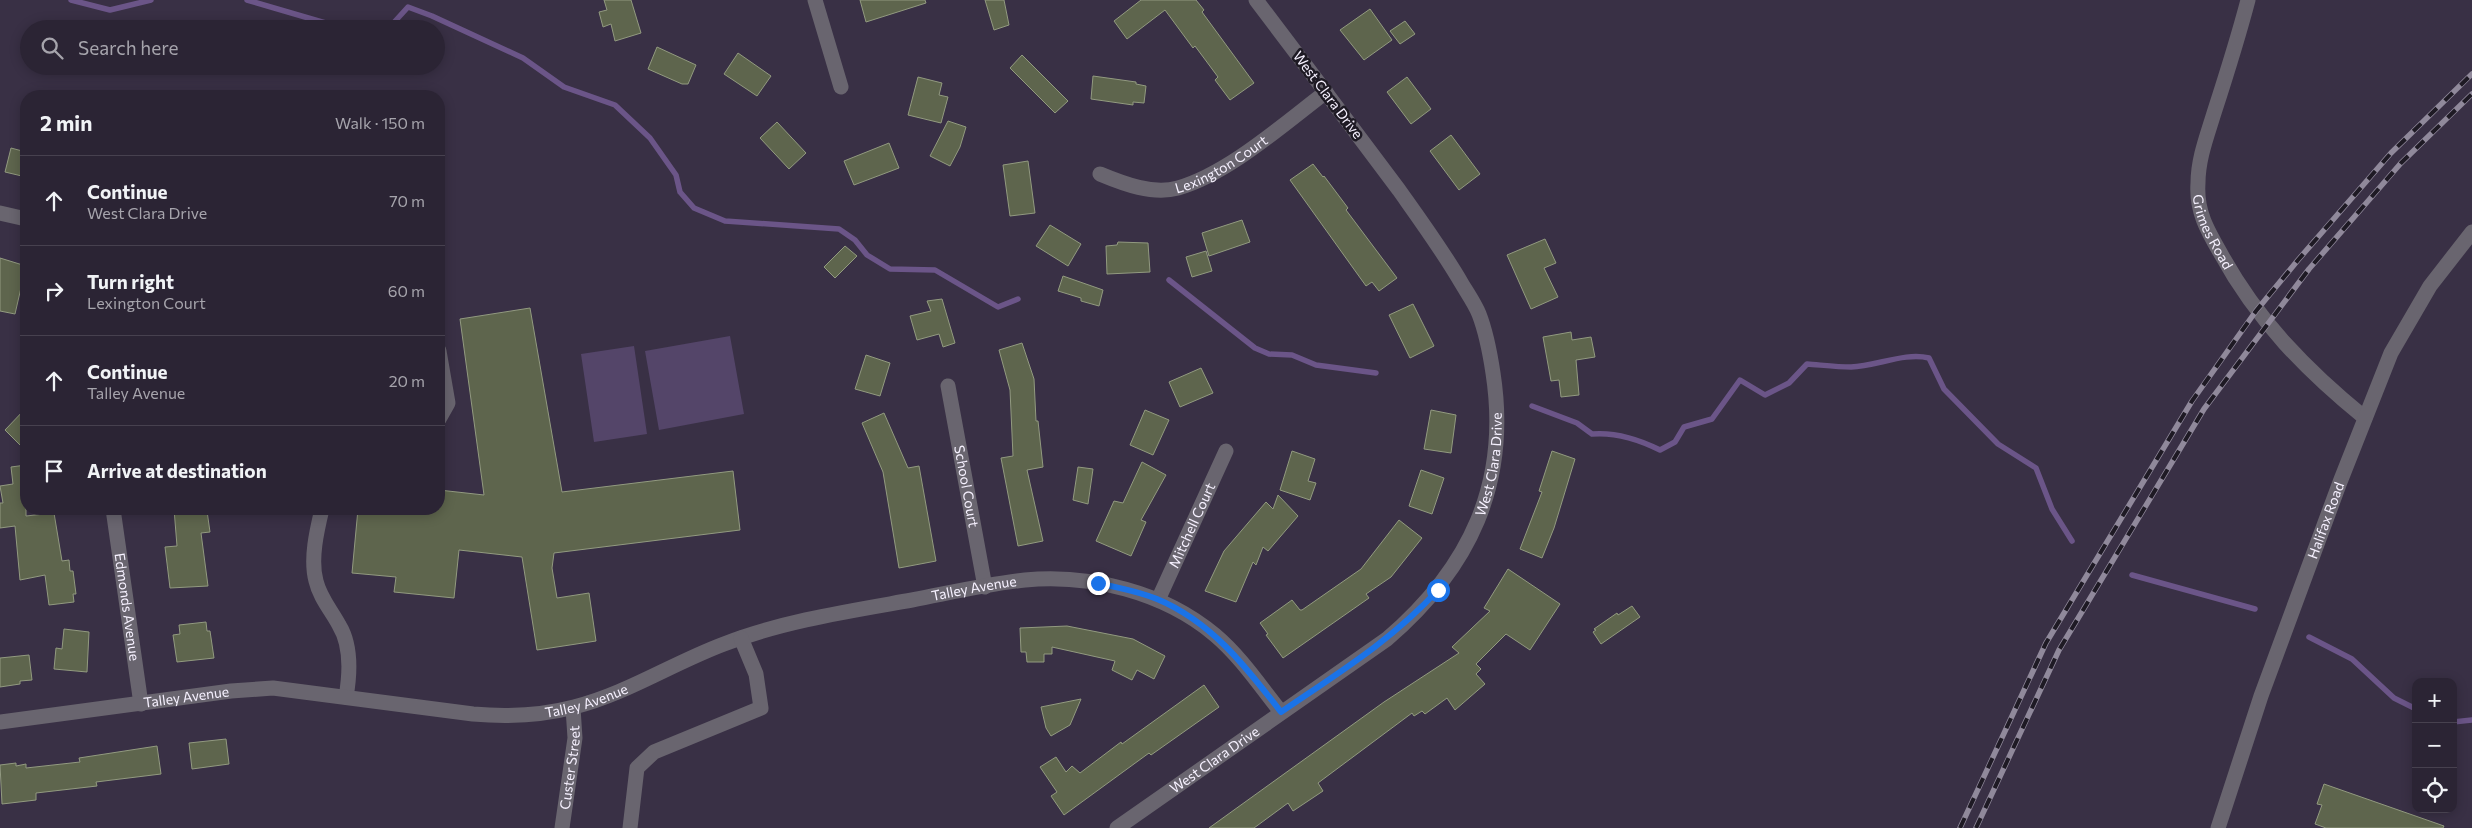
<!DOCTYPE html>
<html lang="en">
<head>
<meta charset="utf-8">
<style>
	:root { --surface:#2b2434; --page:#332c3c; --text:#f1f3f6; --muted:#a6a4ac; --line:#47414f }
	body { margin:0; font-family:Commissioner,sans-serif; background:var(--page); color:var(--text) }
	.controls { position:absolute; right:15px; bottom:15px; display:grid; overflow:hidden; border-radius:10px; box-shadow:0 2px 12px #0003 }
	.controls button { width:45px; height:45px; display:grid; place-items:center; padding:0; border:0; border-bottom:1px solid var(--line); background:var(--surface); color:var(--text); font:25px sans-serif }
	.stop { position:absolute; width:15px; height:15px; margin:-11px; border:4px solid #1a73e8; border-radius:50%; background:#fff }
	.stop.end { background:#1a73e8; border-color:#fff; box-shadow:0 1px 5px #0008 }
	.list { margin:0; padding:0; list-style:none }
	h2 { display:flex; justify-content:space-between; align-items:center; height:65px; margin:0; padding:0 20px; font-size:21px }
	h2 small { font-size:16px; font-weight:400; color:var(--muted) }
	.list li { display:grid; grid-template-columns:32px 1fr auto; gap:15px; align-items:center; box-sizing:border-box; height:90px; padding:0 20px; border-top:1px solid var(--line) }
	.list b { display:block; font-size:19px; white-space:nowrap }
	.list p { margin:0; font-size:16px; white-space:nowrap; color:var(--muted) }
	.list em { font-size:16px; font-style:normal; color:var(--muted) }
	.icon { flex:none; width:28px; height:28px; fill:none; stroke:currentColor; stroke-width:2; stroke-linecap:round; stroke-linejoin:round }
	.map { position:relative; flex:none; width:2472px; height:828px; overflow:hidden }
	.search { position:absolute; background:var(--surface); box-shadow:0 2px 12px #0003; left:20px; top:20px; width:425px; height:55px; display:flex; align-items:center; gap:12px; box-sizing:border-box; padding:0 18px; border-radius:28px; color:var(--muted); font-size:19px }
	.panel { position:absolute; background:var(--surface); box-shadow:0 2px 12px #0003; left:20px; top:90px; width:425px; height:425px; border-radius:20px }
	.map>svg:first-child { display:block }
	.green { fill:#544569 }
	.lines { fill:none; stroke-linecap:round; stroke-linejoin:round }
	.stream { stroke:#6b5588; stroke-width:5.5 }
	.building { fill:#5e654d; stroke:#929a80 }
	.minor { stroke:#69656f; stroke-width:15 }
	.rail-casing { stroke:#90899b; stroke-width:5.5 }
	.rail { stroke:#1e1a24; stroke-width:4; stroke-dasharray:11; stroke-linecap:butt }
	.route { stroke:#1a73e8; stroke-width:6 }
	.labels { text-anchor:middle; stroke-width:5; stroke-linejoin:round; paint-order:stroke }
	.street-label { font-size:14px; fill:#f6f1ff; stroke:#1e1a24 }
</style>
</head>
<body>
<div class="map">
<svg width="2472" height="828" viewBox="0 0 2472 828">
	<rect width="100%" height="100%" fill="#393045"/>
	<path class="green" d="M730,336L744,414L659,430L645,351Z
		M634,346L647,434L594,442L581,354Z"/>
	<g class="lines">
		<path class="stream" d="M71,0L110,10L151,0
			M247,0L346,29
			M388,29L408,7L432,16L523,58L564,87L615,105L650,138L676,175L680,192L694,208L725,221L839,229L855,240L867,255L890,269L935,270L998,307L1018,299
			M1169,280L1255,348L1269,354L1292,355L1316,365L1376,373
			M1532,406L1577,423L1592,434C1616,432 1638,439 1660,450L1675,442L1684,427L1712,419L1740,380L1765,395L1789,383L1807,364C1821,365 1837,367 1851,367C1877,366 1905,352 1929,358L1944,389L1998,444L2036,468L2052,509L2072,541
			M2132,575L2255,609
			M2309,637L2352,659L2394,698L2416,709
			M2453,722L2472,720"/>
	</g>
	<path class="building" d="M604,0H631L641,33L615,41L611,24L603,27L599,12L607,10Z
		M860,0H925L926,3L866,22Z
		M985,0H1004L1009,25L994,30Z
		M1141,0H1196L1204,10L1202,12L1254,83L1230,100L1215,80L1218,77L1195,46L1193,48L1165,10L1127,39L1114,21Z
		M1370,9L1392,40L1364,60L1340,30Z
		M1405,21L1415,34L1400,44L1390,31Z
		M657,47L696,65L688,84H682L648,69Z
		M738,53L771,76L757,96L724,74Z
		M1022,55L1068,101L1055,113L1010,68Z
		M1093,76L1136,82V84L1146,86L1144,103L1133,102V105L1091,99Z
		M918,77L942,83L939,95L948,97L941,123L908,115Z
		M1407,77L1431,109L1411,124L1387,92Z
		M948,121L966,127L960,147L950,166L930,156Z
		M777,122L806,153L789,169L760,138Z
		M1451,135L1480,174L1459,190L1430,151Z
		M889,143L899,168L854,185L844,161Z
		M11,148L26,152V177L5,172Z
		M1028,161L1035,213L1010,216L1003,165Z
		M1313,164L1323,177L1324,176L1348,208L1346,210L1397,278L1379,291L1372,282L1366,286L1290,180Z
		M1242,220L1250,242L1209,256L1202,233Z
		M1050,225L1081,244L1068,266L1036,246Z
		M1545,239L1556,263L1544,268L1558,297L1531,309L1507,255Z
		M1118,242L1148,243L1150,272L1107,274L1106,246L1117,245Z
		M845,246L857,256L835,278L824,267Z
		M1206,251L1212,271L1192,277L1186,257Z
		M0,258L26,266L15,314L0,311Z
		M1063,276L1103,290L1099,306L1081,301V298L1058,291Z
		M942,299L955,343L943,347L939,334L917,340L910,316L931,311L927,301Z
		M1413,304L1434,346L1410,358L1389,315Z
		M530,308L562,492L733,471L740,530L554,553L552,568L557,598L589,593L596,641L537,650L522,557L459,550L454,598L394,592L396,577L352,573L358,509H439V490L484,495L460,319Z
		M1571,332L1572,340L1591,337L1595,357L1576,360L1579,395L1561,397L1559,380L1551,381L1543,337Z
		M1022,343L1034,379L1036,421H1038L1043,467L1027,470L1043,541L1018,546L1001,458L1013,456L1010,390L999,350Z
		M866,355L890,363L880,396L855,389Z
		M1201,368L1213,393L1180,407L1169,382Z
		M26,408V451L5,430Z
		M1145,410L1169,420L1153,455L1130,445Z
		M1431,410L1456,415L1451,453L1424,449Z
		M884,413L908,468L919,466L936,561L899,568L883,472L862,423Z
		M1292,451L1315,459L1308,481L1316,483L1310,500L1280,490Z
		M1552,451L1575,459L1554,528L1542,558L1520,549L1542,492L1539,491Z
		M1142,462L1166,475L1141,520L1146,522L1131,556L1096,541L1114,501L1123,503Z
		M26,465V516L54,513L62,561L69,560L70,571H73L76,594H73L74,602L49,605L45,575L20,580L15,526L0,528V503H3L0,486L13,484L11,467Z
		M1078,467L1093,469L1088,504L1073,500Z
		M1421,470L1444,478L1432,514L1409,506Z
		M1278,495L1298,516L1268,551L1263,547L1256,565L1253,562L1236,602L1205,591L1224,551L1266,502L1273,509Z
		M174,509H201V512L207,511L210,532L201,533L208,586L170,588L165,547L177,546Z
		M1399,520L1422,538L1391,577L1366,594L1369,598L1283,658L1266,635L1268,634L1260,623L1292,600L1300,610H1302L1361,569Z
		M1508,569L1560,604L1530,650L1506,634L1476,664L1481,669L1476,674L1485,684L1455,710L1447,698L1425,714L1422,711L1414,716L1412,713L1318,783L1323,791L1293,811L1288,803L1254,828H1209L1384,702L1459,653L1452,647L1490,611L1484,608Z
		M1632,606L1640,617L1601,644L1593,632L1596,630L1594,629L1617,613L1618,615Z
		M206,622L207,631H210L214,658L177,662L173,635L180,634L179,625Z
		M1067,626L1133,639L1165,656L1154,679L1137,670L1132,680L1112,670L1115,661L1052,647V654H1044V662H1027L1026,652H1021L1020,628Z
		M64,629L89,632L87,672L54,669L56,648L62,649Z
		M29,655L32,680L20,681V684L0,687V658Z
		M1204,685L1219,707L1151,755L1149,753L1064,815L1051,796L1057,792L1040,767L1056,757L1066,772L1072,766L1080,773L1121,742L1122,744Z
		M1081,699L1070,725L1051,736L1046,728L1041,707Z
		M226,739L229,764L192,769L189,743Z
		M157,746L161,774L96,782L97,786L36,793V800L2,804L0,765L16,763V766L26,764V768L80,762L79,758Z
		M2324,784L2444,826L2443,828H2326L2315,824L2322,805L2317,804Z"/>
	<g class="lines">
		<g class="minor">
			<path d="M815,0L841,87"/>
			<path id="s1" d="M2248,0C2238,38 2226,76 2214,113C2207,136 2198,159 2198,183C2196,211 2207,230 2221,254C2257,320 2307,371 2365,418"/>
			<path id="s2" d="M1100,174C1124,184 1153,195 1178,188C1228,174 1285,123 1326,92"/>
			<path d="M0,213L26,219"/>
			<path d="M439,351L448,403L439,419"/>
			<path id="s3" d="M948,386L985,587"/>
			<path id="s4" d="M113,509L141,704"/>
			<path d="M322,509C317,530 310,559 316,581C320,598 331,610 339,625C352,646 350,674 346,697"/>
			<path id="s5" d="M1158,600L1226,451"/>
			<path id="s6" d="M0,722L231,691L273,688L473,714C507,717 540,716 574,707C626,694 673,663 724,644C783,621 850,611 912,600C949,593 987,584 1025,580C1091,574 1164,592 1215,635C1241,657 1260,686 1281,712"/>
			<path id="s7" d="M562,828L575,738L573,708"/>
			<path d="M630,828L637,768L654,752L761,708L756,674L741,638"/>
			<path id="s8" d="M1117,828L1387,639C1470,568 1510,483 1493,373C1490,353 1486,332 1479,314C1475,304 1468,294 1462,284C1443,251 1421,221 1399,190C1352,127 1304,63 1256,0"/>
			<path id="s9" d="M2218,828L2261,696L2340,482L2391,353L2430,286L2472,232"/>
		</g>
		<defs>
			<path id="rail" d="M1960,828L2046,643L2192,401L2256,311L2298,260L2391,153L2472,74
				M1976,828L2059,650L2204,409L2309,269L2401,163L2472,94"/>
		</defs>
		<use href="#rail" class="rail-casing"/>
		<use href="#rail" class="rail"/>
	</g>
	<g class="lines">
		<path class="route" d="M1098,583C1118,588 1138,591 1157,599C1212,622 1246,667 1281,712C1338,673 1391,641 1438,590"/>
	</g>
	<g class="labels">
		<g class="street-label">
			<text transform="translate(1328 95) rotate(53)" y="5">West Clara Drive</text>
			<text dy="5" stroke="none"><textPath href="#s2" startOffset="130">Lexington Court</textPath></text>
			<text dy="5" stroke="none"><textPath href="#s1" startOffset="242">Grimes Road</textPath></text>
			<text dy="5" stroke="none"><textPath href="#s8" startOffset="538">West Clara Drive</textPath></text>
			<text dy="5" stroke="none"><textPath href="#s3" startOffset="102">School Court</textPath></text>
			<text dy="5" stroke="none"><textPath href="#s9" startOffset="326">Halifax Road</textPath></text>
			<text dy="5" stroke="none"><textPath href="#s5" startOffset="82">Mitchell Court</textPath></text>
			<text dy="5" stroke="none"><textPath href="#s6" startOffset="998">Talley Avenue</textPath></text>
			<text dy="5" stroke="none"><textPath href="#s4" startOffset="99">Edmonds Avenue</textPath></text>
			<text dy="5" stroke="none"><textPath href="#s6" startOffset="188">Talley Avenue</textPath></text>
			<text dy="5" stroke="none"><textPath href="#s6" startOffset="592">Talley Avenue</textPath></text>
			<text dy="5" stroke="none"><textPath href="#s8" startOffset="119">West Clara Drive</textPath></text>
			<text dy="5" stroke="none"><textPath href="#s7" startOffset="61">Custer Street</textPath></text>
		</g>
	</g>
</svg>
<div class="controls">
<button>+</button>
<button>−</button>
<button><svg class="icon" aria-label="locate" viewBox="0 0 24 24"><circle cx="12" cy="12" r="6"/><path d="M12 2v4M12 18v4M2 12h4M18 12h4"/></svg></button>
</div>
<div class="stop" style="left:1438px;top:590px"></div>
<div class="stop end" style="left:1098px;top:583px"></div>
<div class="search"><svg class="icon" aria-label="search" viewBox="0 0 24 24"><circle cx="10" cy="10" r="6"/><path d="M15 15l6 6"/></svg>Search here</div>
<section class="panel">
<h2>2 min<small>Walk · 150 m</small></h2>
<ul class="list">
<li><svg class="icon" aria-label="ahead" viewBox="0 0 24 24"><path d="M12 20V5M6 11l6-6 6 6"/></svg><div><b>Continue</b><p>West Clara Drive</p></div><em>70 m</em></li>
<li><svg class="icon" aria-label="right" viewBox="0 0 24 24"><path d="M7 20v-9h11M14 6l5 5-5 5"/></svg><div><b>Turn right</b><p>Lexington Court</p></div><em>60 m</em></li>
<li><svg class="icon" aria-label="ahead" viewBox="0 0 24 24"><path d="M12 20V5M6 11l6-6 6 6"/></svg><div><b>Continue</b><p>Talley Avenue</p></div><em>20 m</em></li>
<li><svg class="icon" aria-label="arrive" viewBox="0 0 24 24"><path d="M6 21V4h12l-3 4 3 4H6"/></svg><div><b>Arrive at destination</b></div></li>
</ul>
</section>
</div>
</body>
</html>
